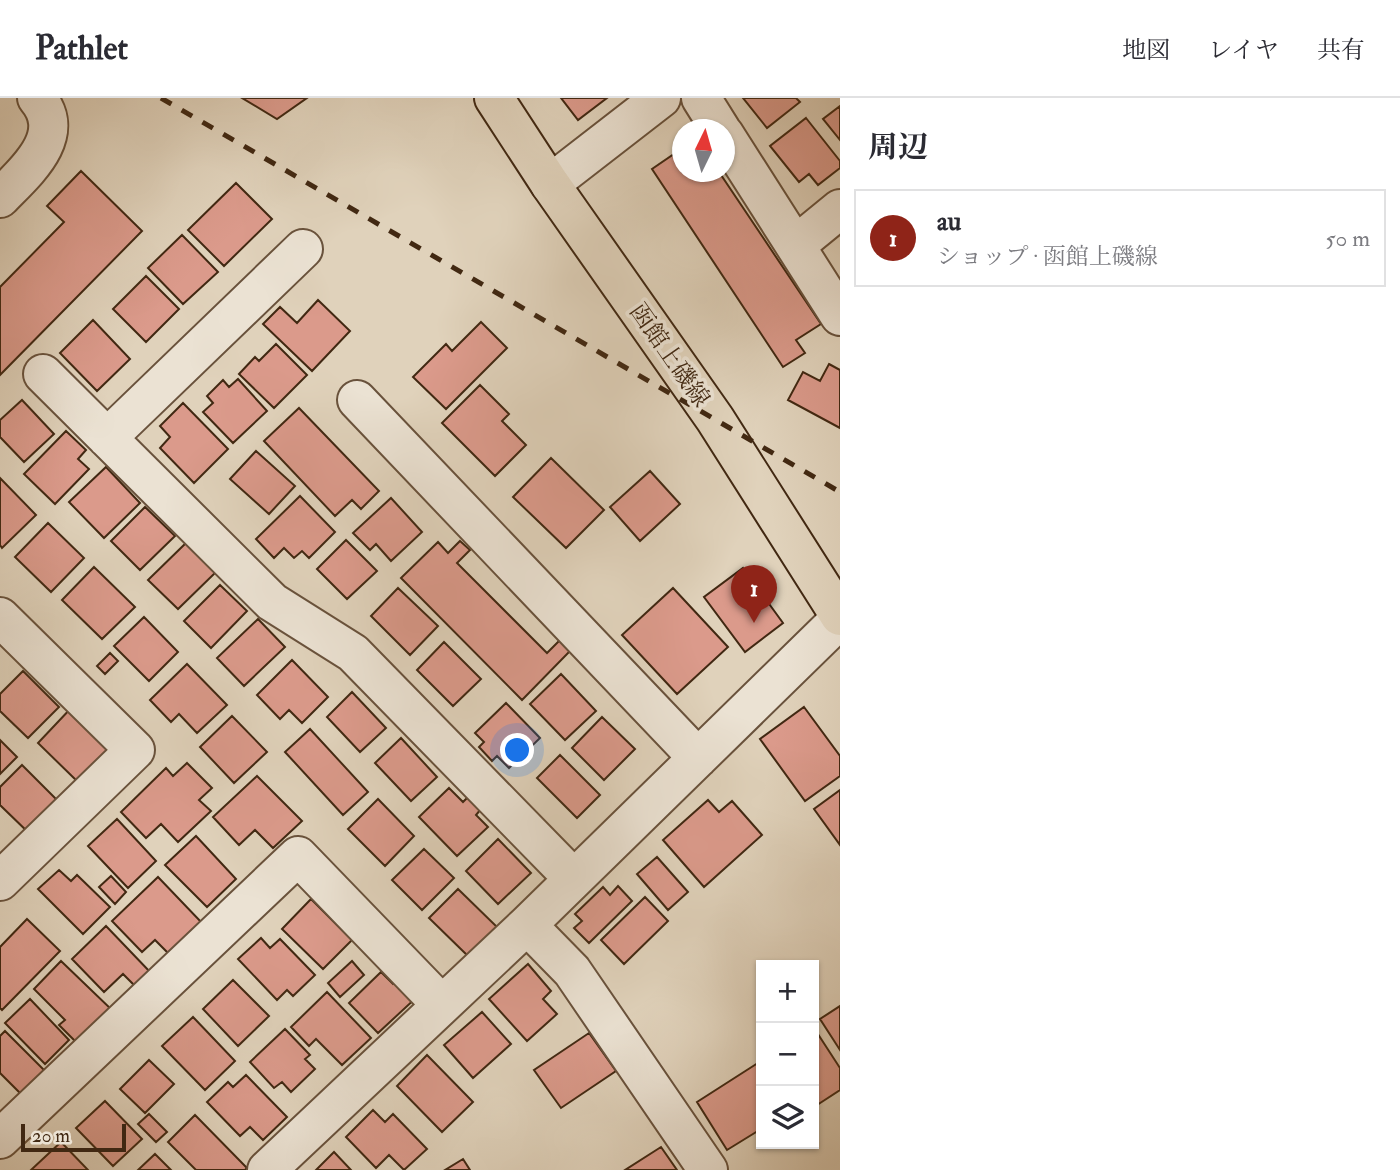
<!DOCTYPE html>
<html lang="ja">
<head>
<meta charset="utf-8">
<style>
	:root { --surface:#fff; --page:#f2f2f3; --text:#2b2b33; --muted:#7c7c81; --line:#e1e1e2; --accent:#8f2418 }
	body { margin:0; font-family:"IM FELL Double Pica","Noto Serif JP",serif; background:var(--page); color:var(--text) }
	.controls { position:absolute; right:21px; bottom:21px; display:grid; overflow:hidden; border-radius:0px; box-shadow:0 2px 5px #0004 }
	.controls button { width:63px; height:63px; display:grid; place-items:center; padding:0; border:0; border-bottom:2px solid var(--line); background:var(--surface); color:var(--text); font:35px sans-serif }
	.compass { position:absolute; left:672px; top:21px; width:63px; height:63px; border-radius:50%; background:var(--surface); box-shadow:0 2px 5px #0004; rotate:5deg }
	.scale { position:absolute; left:21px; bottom:18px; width:105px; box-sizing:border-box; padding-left:7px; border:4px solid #412812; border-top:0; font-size:19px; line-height:24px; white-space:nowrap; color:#412812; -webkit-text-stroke:5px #ebe2d3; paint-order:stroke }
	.you { position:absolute; left:518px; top:653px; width:24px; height:24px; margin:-18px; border:5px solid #fff; border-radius:50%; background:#1a73e8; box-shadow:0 0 0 10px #1a73e833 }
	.badge { display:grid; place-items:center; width:46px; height:46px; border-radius:50%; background:var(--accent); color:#fff; font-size:23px; font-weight:700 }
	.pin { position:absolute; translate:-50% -58px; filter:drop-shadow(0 2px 4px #0008) }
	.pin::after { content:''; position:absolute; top:37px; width:24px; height:21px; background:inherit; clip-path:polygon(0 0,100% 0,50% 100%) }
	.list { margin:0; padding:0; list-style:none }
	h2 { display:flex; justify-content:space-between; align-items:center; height:91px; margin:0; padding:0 28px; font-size:30px }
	h2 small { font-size:23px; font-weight:400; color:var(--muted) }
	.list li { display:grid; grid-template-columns:46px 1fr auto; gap:21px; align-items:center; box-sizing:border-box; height:98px; margin:0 14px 14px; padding:0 14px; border:2px solid var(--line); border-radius:0px }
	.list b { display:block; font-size:26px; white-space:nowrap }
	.list p { margin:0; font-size:23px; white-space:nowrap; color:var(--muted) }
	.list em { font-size:23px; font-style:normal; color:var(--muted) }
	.icon { flex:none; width:38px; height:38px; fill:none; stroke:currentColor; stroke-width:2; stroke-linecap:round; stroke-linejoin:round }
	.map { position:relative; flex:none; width:840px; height:1072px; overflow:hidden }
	header { display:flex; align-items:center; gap:42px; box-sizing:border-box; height:98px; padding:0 35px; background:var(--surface); border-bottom:2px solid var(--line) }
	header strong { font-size:33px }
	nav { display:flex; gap:38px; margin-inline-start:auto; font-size:24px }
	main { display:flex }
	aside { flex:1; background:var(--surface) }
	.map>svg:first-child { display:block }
	.building { fill:#db9a8b; stroke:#412812; stroke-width:2 }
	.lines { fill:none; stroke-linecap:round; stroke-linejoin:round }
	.street-casing { stroke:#69523c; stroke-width:42 }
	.primary-casing { stroke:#412812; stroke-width:42 }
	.street { stroke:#ebe2d3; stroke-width:38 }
	.primary { stroke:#e0d2bb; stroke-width:38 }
	.rail { stroke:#412812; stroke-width:5; stroke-dasharray:12 12; stroke-linecap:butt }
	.labels { text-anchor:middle; stroke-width:7; stroke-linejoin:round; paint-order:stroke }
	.street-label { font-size:24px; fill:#412812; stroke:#ebe2d3 }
</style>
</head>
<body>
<header>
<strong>Pathlet</strong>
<nav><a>地図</a><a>レイヤ</a><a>共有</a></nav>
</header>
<main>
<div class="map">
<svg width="840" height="1072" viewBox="0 0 840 1072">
	<rect width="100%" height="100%" fill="#e0d2bb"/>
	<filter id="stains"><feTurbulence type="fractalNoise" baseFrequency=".00286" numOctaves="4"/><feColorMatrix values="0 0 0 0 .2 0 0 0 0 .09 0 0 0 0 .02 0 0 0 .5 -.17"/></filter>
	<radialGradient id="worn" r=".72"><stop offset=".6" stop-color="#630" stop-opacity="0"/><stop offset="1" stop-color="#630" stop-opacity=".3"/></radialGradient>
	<path class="building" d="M242,0H307L277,21Z
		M561,0H607L578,22Z
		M743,0H796L800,4L767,30Z
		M840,8V42L823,21Z
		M806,20L840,63V70L818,87L809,76L799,84L770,48Z
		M674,56L682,69V74H719L821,226L796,242L805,255L783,269L652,71Z
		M81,73L142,133L0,277V189L64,124L47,108Z
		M236,85L272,121L224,168L188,132Z
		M182,137L218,174L183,206L148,170Z
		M146,178L179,211L146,244L113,211Z
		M318,202L350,233L312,273L263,226L280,209L297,225Z
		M93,222L130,261L97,293L60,255Z
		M481,224L507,250L446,311L413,279L446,246L452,253Z
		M276,246L307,277L274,310L239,276L255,259L259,263Z
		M829,266L840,272V330L788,302L803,274L820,283Z
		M238,281L267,313L233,345L203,314L213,305L207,298L223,282L229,289Z
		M480,287L509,316L502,323L526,347L495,378L442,325Z
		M22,302L54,336L24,364L0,339V322Z
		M183,305L228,351L194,385L160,350L170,339L160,328Z
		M299,310L379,393L361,411L352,402L335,418L264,343Z
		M66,333L86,352L78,361L89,371L55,406L24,376Z
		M256,353L295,388L269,416L230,381Z
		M551,360L604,412L566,450L513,399Z
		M106,369L140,405L104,440L69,404Z
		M650,373L680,406L640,443L610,409Z
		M0,380L36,417L2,450L0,447Z
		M300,398L335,434L309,460L302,453L294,460L284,450L274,460L256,441Z
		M391,400L422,434L391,463L376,446L370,452L353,435Z
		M145,409L175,438L140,472L111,443Z
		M48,425L84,460L51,494L15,459Z
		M346,442L377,473L347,501L317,471Z
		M460,443L470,452L457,465L547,555L561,541L571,552L522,602L401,480L438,444L448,455Z
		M187,444L216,474L178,511L148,482Z
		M94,469L135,509L102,541L62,502Z
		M743,470L783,525L745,554L704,499Z
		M220,487L247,513L211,550L184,523Z
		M398,490L438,528L410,557L371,518Z
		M673,490L728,549L677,596L622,537Z
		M144,519L178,554L149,583L114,548Z
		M258,521L285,549L244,588L217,560Z
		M444,544L481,581L453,608L417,572Z
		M110,555L118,563L105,576L97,568Z
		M292,562L328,599L302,625L289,612L280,621L257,597Z
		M187,566L227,607L197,635L179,616L171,624L150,602Z
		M23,573L59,609L28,640L0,613V596Z
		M561,576L596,613L565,642L530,606Z
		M352,594L386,630L360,654L327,619Z
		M506,605L540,640L509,670L497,658L492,663L479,649L484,644L475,635Z
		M73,608L113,647L78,684L38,645Z
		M804,609L840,658V678L805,703L760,641Z
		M232,618L267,654L234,685L200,649Z
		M602,619L635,651L604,682L572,650Z
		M310,631L368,694L343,717L285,654Z
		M401,640L437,679L411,703L375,665Z
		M0,642L17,659L0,676Z
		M560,657L600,697L577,720L537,680Z
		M187,665L212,690L199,702L211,713L178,744L161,726L146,740L121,714L166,670L173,678Z
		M22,667L62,707L32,738L0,707V689Z
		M257,678L302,723L273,750L255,732L239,747L213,719Z
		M449,690L463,704L469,698L481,711L476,717L488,729L457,758L419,719Z
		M840,692V747L814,711Z
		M378,701L414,738L385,768L348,731Z
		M708,702L719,714L732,703L762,737L704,789L663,742Z
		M117,721L156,763L128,790L88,748Z
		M196,738L236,781L207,809L165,767Z
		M498,741L531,775L498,806L466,773Z
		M424,751L454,780L422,812L392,782Z
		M657,759L688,794L668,812L637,776Z
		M59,772L71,783L77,777L110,809L83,836L38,791Z
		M111,778L126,794L115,806L99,789Z
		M158,779L203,826L171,858L155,842L142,854L112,823Z
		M618,788L632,803L589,845L574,830L582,823L575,816L603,789L610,797Z
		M458,791L497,829L468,858L429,820Z
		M645,799L668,823L624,866L601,842Z
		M311,801L352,842L323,871L282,831Z
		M27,821L60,853L2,912L0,910V849Z
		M106,828L152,876L137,890L123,876L104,894L72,861Z
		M261,840L270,850L280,841L315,877L293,898L287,892L277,902L238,861Z
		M61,863L113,913L80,948L59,927L65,922L34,891Z
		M352,863L364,877L340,899L328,885Z
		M528,866L551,893L543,901L557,916L527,943L489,901Z
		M381,874L393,886L401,879L418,898L378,935L349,905Z
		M233,882L269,918L238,948L203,911Z
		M327,894L371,940L342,967L316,941L309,948L291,929Z
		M30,901L69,942L45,966L5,925Z
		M840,908V952L820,921Z
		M482,914L511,946L473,980L444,947Z
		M193,919L235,963L205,992L162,948Z
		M814,930L840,970V992L814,1009Z
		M285,931L310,957L305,961L315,971L291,994L282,984L274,990L250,964Z
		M5,933L46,974L23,998L0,975V938Z
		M589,935L616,973L561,1010L534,972Z
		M427,957L473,1004L442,1034L397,988Z
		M149,962L174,986L145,1015L120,991Z
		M761,963V1031L727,1052L697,1004Z
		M246,977L287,1019L263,1042L250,1029L240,1038L207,1004L228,984L233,989Z
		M105,1003L142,1041L113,1068L76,1030Z
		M373,1012L385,1024L393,1016L427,1051L404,1072L389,1057L376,1070L346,1039Z
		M149,1016L167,1034L156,1044L138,1026Z
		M195,1017L247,1070L245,1072H196L168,1044Z
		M61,1044L88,1072H31Z
		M661,1049L677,1072H625Z
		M334,1054L351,1072H316Z
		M155,1056L171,1072H138Z
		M463,1061L470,1072H445Z"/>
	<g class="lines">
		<defs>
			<path id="street" d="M701,0L721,32
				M724,36L840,218
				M550,86L661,0
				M0,100C25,74 69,38 37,0
				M796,147L840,111
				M43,276L272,504L353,555L573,780
				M357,302L698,660
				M107,340L303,151
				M0,519L135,652L0,783
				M527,827L572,873L708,1072
				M0,1041L298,758L441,906
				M267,1072L527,827L840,521"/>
			<path id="primary" d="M494,0L550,86L715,321L840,518"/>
		</defs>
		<use href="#street" class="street-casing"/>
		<use href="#primary" class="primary-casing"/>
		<use href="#street" class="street"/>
		<use href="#primary" class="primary"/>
		<path class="rail" d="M161,0L840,394"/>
	</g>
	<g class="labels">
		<g class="street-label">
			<text transform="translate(670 257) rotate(55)" y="8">函館上磯線</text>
		</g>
	</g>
	<rect width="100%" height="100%" filter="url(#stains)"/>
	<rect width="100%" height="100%" fill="url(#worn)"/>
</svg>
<div class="controls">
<button>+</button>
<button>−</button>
<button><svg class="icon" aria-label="layers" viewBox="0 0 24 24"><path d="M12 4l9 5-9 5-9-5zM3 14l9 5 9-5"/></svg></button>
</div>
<svg class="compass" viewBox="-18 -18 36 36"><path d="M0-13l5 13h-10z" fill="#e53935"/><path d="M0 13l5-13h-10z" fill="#7c7c81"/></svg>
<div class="scale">20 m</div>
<div class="you"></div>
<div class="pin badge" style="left:754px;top:525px">1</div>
</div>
<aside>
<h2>周辺<small></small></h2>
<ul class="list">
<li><span class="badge">1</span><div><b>au</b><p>ショップ · 函館上磯線</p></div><em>50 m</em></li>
</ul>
</aside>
</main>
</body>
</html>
